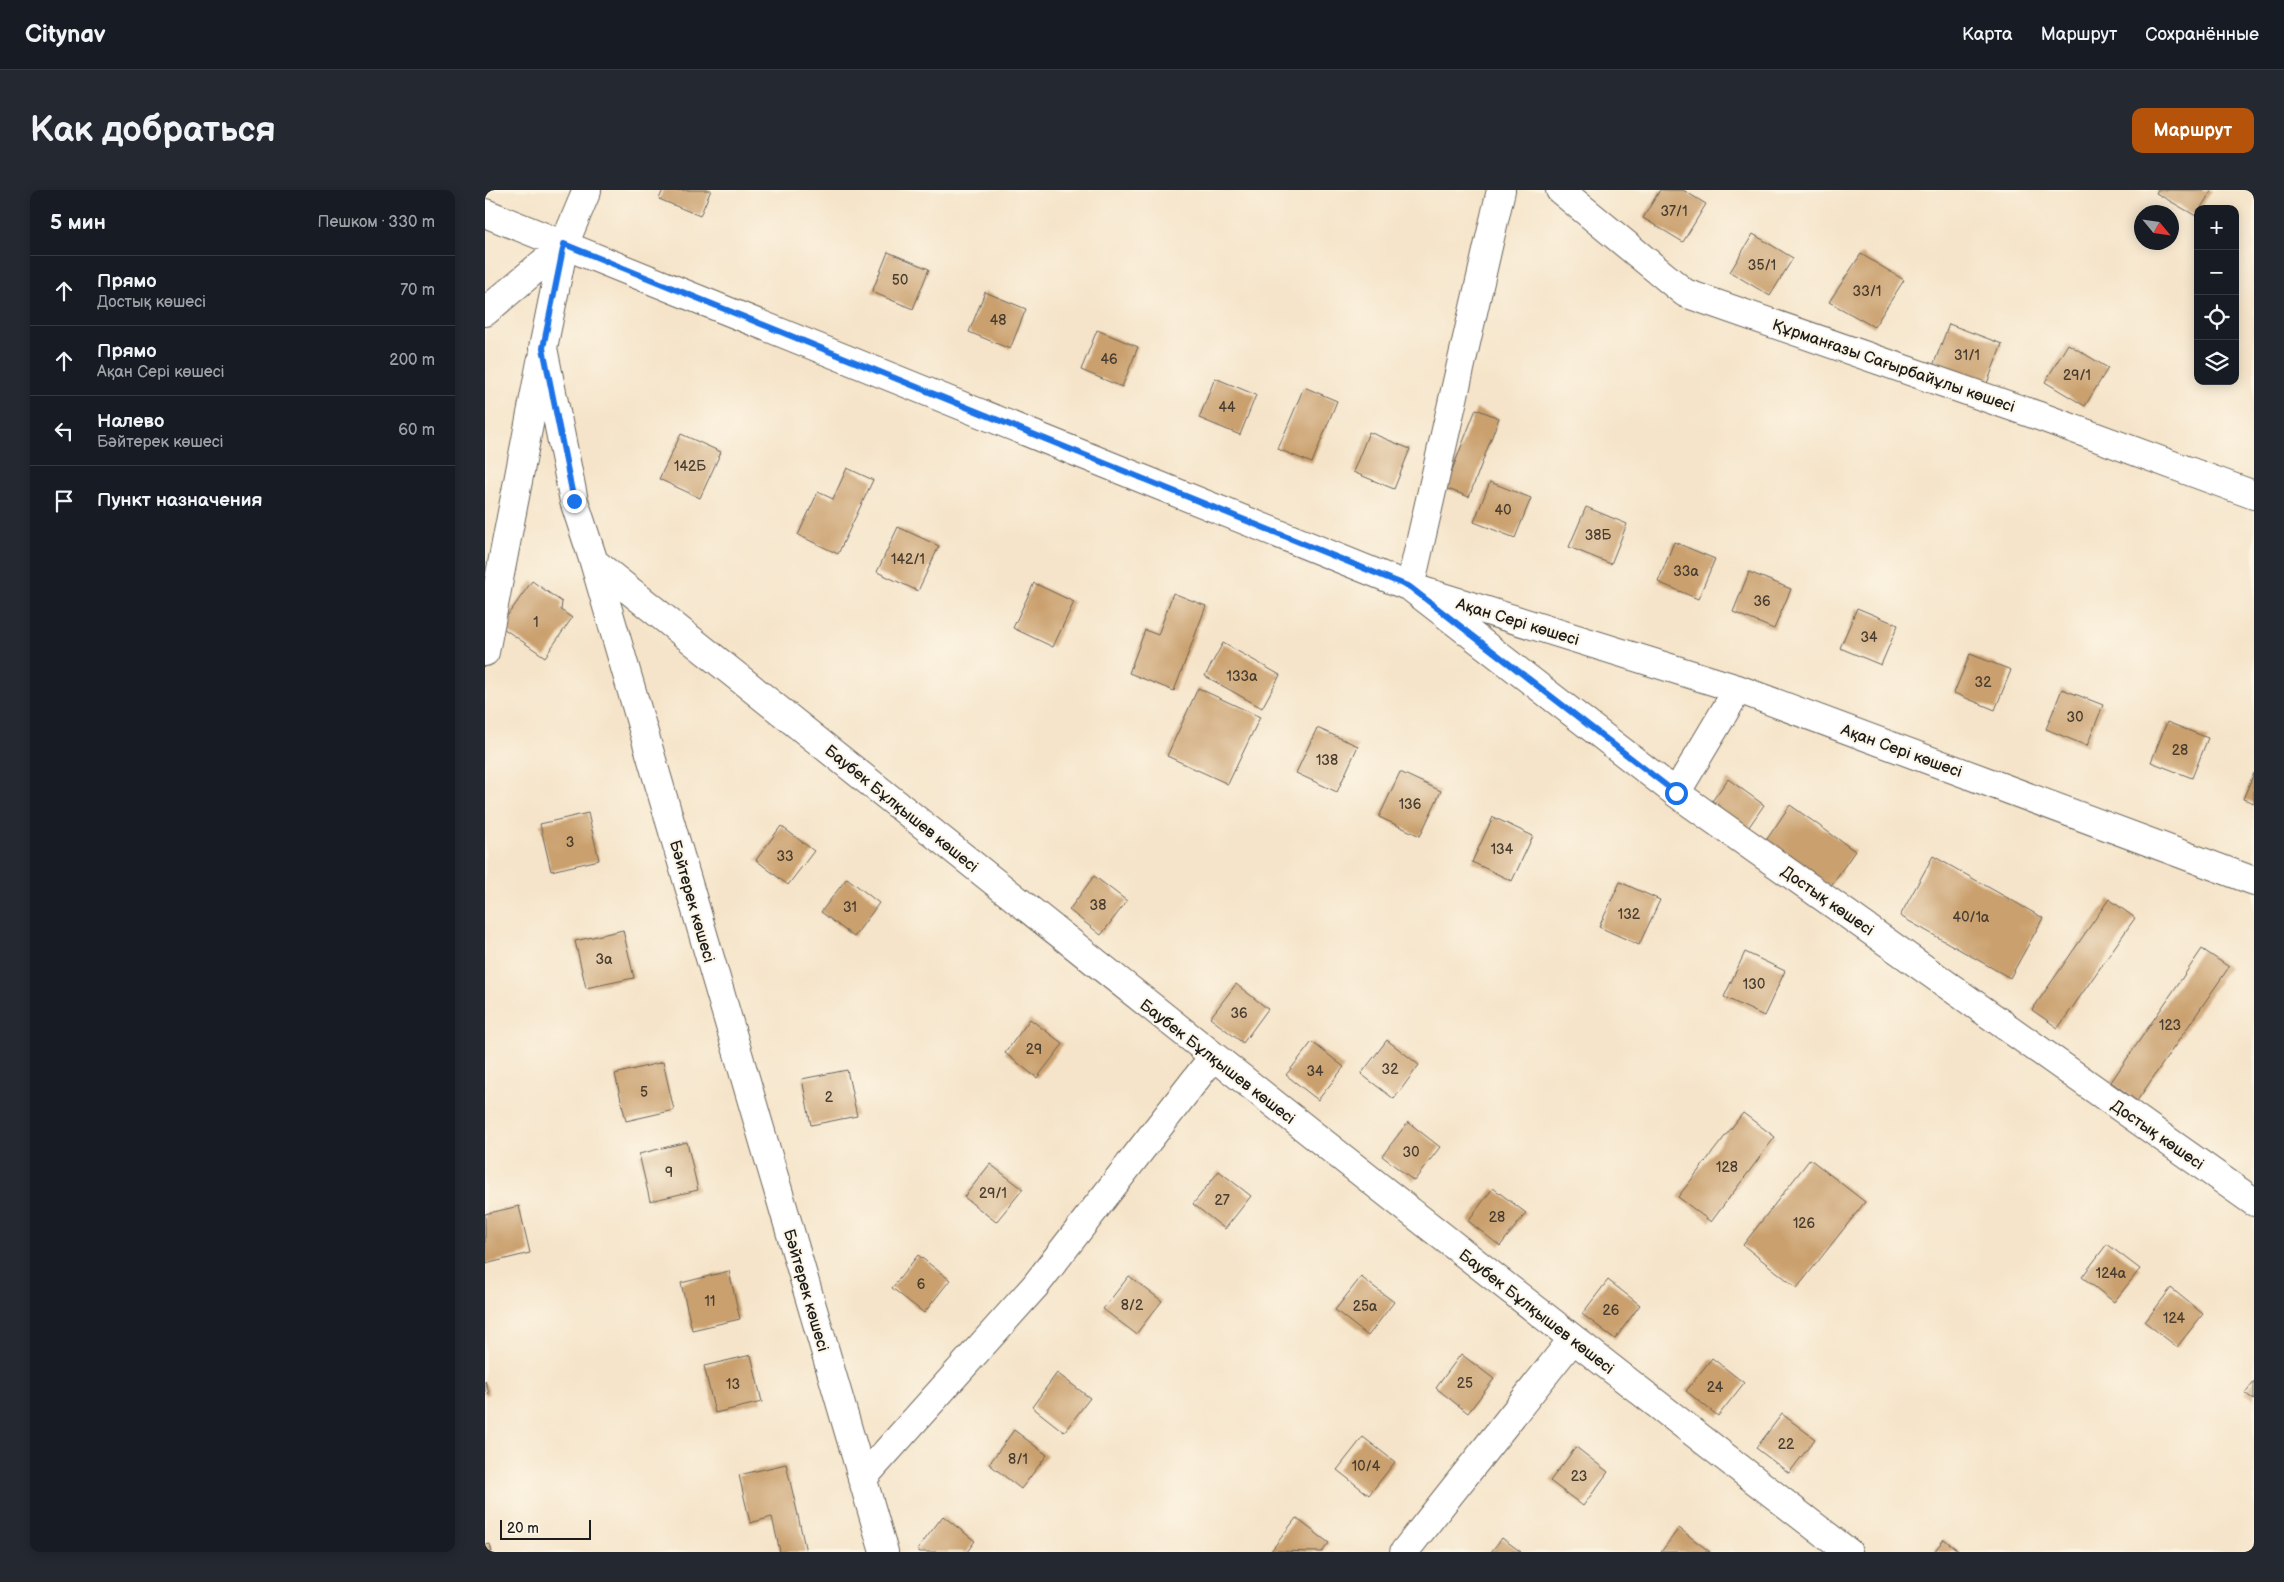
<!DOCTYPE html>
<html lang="ru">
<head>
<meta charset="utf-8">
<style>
	:root { --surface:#171b24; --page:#242831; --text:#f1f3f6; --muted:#9ea1a6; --line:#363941; --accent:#b45309 }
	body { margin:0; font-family:"Balsamiq Sans",sans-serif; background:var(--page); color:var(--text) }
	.controls { position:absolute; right:15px; top:15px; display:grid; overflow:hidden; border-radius:10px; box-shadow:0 2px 12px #0003 }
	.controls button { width:45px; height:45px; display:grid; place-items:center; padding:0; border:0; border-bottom:1px solid var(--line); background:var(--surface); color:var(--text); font:25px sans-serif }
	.compass { position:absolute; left:1649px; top:15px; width:45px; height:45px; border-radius:50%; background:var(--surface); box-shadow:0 2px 12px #0003; rotate:119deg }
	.scale { position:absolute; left:15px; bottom:12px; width:91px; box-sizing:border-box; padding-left:5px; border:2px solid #1c1c1c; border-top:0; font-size:14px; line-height:18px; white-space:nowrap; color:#1c1c1c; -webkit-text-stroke:4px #fcf5e5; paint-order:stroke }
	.stop { position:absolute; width:15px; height:15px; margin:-11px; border:4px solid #1a73e8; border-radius:50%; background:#fff }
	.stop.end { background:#1a73e8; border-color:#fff; box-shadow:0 1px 5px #0008 }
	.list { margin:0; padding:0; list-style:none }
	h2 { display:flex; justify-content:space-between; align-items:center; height:65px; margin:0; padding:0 20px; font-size:21px }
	h2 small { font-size:16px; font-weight:400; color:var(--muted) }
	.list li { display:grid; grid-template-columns:32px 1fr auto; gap:15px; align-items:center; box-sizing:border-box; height:70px; padding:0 20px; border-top:1px solid var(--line) }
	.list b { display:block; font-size:19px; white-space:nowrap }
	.list p { margin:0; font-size:16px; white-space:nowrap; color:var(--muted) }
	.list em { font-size:16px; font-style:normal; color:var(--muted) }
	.icon { flex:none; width:28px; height:28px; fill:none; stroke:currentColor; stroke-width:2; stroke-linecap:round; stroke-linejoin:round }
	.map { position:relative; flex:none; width:1769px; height:1362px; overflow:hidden; border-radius:10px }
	header { display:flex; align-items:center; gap:30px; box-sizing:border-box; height:70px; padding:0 25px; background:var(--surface); border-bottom:1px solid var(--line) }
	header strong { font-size:24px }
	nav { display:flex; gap:28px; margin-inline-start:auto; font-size:18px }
	.intro { display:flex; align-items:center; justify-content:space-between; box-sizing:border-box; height:120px; padding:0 30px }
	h1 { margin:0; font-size:35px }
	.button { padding:12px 22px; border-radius:10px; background:var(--accent); color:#fff; font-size:18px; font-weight:700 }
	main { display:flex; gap:30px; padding:0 30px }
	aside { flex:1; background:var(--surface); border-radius:10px; box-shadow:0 2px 12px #0003 }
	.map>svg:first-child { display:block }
	.building { fill:#caa06e }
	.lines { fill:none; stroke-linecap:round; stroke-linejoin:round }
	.minor-casing { stroke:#686259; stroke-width:30 }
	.minor { stroke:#fff; stroke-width:28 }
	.route { stroke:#1a73e8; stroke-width:6 }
	.labels { text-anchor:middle; stroke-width:4; stroke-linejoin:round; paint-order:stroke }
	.number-label { font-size:14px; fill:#483d30 }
	.street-label { font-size:16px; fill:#1c1c1c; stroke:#fcf5e5 }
</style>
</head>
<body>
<header>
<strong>Citynav</strong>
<nav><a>Карта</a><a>Маршрут</a><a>Сохранённые</a></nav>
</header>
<div class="intro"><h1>Как добраться</h1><a class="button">Маршрут</a></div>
<main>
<aside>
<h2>5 мин<small>Пешком · 330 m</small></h2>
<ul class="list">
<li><svg class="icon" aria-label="ahead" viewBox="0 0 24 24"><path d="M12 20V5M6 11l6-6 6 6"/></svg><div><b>Прямо</b><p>Достық көшесі</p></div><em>70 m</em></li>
<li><svg class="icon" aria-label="ahead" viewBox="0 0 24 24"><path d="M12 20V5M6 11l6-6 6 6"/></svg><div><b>Прямо</b><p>Ақан Сері көшесі</p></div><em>200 m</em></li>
<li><svg class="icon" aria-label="left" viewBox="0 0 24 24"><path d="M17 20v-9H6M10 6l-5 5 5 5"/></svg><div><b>Налево</b><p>Бәйтерек көшесі</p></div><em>60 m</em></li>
<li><svg class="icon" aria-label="arrive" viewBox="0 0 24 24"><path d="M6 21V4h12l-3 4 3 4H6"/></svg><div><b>Пункт назначения</b></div></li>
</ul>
</aside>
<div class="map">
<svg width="1769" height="1362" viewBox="0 0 1769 1362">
	<rect width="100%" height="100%" fill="#fcf5e5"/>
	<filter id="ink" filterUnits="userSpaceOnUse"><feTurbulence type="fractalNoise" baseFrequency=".02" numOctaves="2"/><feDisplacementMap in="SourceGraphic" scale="10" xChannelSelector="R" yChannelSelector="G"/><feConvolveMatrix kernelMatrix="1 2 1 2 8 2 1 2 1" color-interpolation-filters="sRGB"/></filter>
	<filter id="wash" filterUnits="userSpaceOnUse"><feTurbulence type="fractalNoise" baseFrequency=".0096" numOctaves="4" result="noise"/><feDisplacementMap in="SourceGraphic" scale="20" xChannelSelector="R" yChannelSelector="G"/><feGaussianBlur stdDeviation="1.12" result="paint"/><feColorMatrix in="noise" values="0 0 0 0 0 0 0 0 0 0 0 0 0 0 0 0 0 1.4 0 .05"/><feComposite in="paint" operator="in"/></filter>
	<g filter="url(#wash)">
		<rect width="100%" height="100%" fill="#f5e4c9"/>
		<g id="blocks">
			<path class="building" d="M178,0H226L215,26L174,9Z
				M1175,0H1198L1221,14L1198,52L1158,28Z
				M1673,0H1727L1715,19H1713L1711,26L1671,3Z
				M1268,44L1308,68L1285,106L1245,82Z
				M403,62L444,79L428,119L387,102Z
				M1376,64L1419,90L1389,137L1344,112Z
				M500,102L541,119L525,159L484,142Z
				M1464,134L1517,154L1501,196L1448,176Z
				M612,140L653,157L637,197L596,180Z
				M1583,154L1623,178L1600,216L1560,192Z
				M730,188L771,205L755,245L714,228Z
				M819,197L852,211L827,273L793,259Z
				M991,219L1014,228L984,307L960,298Z
				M884,242L925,259L909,299L868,282Z
				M196,244L236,262L215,308L174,289Z
				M362,278L388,290L353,364L313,345L333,302L348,309Z
				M1005,292L1046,308L1030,348L989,332Z
				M1101,317L1142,334L1126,374L1084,357Z
				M413,337L454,356L433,401L392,382Z
				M1189,352L1230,369L1213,409L1173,392Z
				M1264,382L1306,399L1289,439L1248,422Z
				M47,391L77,412L76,420L87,428L60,467L15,436Z
				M549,393L589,412L568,457L528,438Z
				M688,403L721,416L689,501L644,483L660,440L673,445Z
				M1372,418L1413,435L1396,475L1355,458Z
				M738,453L795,485L777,518L720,486Z
				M1485,464L1526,480L1510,520L1469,503Z
				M713,498L775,527L743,594L682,566Z
				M1577,499L1618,515L1602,556L1561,539Z
				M1682,532L1723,548L1707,588L1666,572Z
				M832,538L873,556L852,602L811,583Z
				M915,582L956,601L935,646L894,627Z
				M1769,583V613L1758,609Z
				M1243,589L1279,615L1259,644L1222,618Z
				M1305,615L1370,661L1345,697L1280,652Z
				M103,623L114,670L66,681L55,634Z
				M1008,627L1048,646L1027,691L987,672Z
				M296,636L329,661L303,695L271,670Z
				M1448,666L1558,728L1525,788L1415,726Z
				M609,686L642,711L616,745L584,720Z
				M362,688L394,713L369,747L336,722Z
				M1135,692L1175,710L1154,755L1114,737Z
				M1624,709L1650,728L1573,838L1547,820Z
				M138,740L149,788L101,798L90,751Z
				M1717,759L1744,777L1652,911L1626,892Z
				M1260,762L1300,781L1279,826L1239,807Z
				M751,794L783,819L758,853L725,828Z
				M545,829L578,854L552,888L520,863Z
				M902,850L934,875L909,909L876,884Z
				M827,852L859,877L833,910L801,885Z
				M178,872L189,920L141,931L130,884Z
				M362,880L372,926L326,935L317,889Z
				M1258,923L1290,947L1226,1032L1193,1007Z
				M923,932L955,957L929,991L897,966Z
				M202,952L213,1000L165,1011L154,964Z
				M1325,969L1380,1012L1312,1098L1258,1055Z
				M505,974L538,999L511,1032L479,1007Z
				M734,981L766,1006L740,1039L708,1014Z
				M1008,998L1041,1023L1015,1056L983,1031Z
				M34,1016L45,1063L0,1074V1024Z
				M1622,1054L1655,1079L1629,1112L1597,1087Z
				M433,1065L465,1090L439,1123L407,1098Z
				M244,1081L255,1129L207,1140L196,1093Z
				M644,1086L677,1111L651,1144L618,1119Z
				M876,1087L909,1112L883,1146L850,1120Z
				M1123,1090L1155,1115L1130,1149L1097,1124Z
				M1686,1098L1718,1124L1692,1157L1660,1132Z
				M976,1164L1009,1189L983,1223L951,1198Z
				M266,1165L277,1212L230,1223L219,1176Z
				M1227,1168L1259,1193L1233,1226L1201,1201Z
				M572,1183L605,1208L579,1242L547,1217Z
				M0,1190L4,1204L0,1205Z
				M1769,1191V1210L1760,1203Z
				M1297,1224L1330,1249L1304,1283L1271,1258Z
				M529,1240L562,1265L536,1299L504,1274Z
				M878,1247L910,1272L884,1305L852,1280Z
				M1091,1257L1123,1282L1098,1316L1065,1291Z
				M301,1274L312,1321L321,1362H295L287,1327L265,1333L254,1285Z
				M458,1326L490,1351L482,1362H435L432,1360Z
				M811,1328L844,1353L837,1362L786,1361Z
				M1194,1338L1225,1362H1176Z
				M1017,1348L1036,1362H1006Z
				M1459,1349L1475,1362H1449Z
				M5,1354L7,1362H0V1355Z"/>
		</g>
	</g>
	<g filter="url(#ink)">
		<use href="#blocks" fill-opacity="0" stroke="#686259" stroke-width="1"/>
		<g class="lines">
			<defs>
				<path id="minor" d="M1016,0L925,397L1191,603L1769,1012
					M1075,0L1200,103L1554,226L1769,305
					M0,23L925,397L1253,499L1769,691
					M79,55L58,158L89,311L109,372L399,1362
					M0,122L79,55L102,0
					M109,372C525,705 941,1037 1363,1362
					M0,462L56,172
					M1191,603L1253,499
					M377,1289L550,1096L728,867
					M919,1362L1087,1150"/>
			</defs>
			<use href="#minor" class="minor-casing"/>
			<use href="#minor" class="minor"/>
		</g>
	</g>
	<g class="lines" filter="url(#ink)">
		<path class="route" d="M89,311L58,158L79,54L925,397L1191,603"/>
	</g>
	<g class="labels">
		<g class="number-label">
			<text x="1189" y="26">37/1</text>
			<text x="1277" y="80">35/1</text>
			<text x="415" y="95">50</text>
			<text x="1382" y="106">33/1</text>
			<text x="513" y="135">48</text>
			<text x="1482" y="170">31/1</text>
			<text x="624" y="174">46</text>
			<text x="1592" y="190">29/1</text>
			<text x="742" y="222">44</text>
			<text x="205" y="281">142Б</text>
			<text x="1018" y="325">40</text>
			<text x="1113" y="350">38Б</text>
			<text x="423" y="374">142/1</text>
			<text x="1201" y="386">33а</text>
			<text x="1277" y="416">36</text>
			<text x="51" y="437">1</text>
			<text x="1384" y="452">34</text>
			<text x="757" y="491">133а</text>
			<text x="1498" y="497">32</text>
			<text x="1590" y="532">30</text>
			<text x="1695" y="565">28</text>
			<text x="842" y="575">138</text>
			<text x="925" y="619">136</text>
			<text x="85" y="657">3</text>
			<text x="1017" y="664">134</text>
			<text x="300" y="671">33</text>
			<text x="613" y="720">38</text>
			<text x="365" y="722">31</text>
			<text x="1144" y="729">132</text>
			<text x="1486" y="732">40/1а</text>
			<text x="119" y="774">3а</text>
			<text x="1269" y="799">130</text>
			<text x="754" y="828">36</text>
			<text x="1685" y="840">123</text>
			<text x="549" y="864">29</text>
			<text x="905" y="884">32</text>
			<text x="830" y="886">34</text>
			<text x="159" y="907">5</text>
			<text x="344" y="912">2</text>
			<text x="926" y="967">30</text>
			<text x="1242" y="982">128</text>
			<text x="184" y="987">9</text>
			<text x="508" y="1008">29/1</text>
			<text x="737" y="1015">27</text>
			<text x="1012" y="1032">28</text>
			<text x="1319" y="1038">126</text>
			<text x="1626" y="1088">124а</text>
			<text x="436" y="1099">6</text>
			<text x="225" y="1116">11</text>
			<text x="647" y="1120">8/2</text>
			<text x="880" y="1121">25а</text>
			<text x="1126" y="1125">26</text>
			<text x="1689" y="1133">124</text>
			<text x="980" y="1198">25</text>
			<text x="248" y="1199">13</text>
			<text x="1230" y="1202">24</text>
			<text x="1301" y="1259">22</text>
			<text x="533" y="1274">8/1</text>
			<text x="881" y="1281">10/4</text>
			<text x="1094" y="1291">23</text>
		</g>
		<g class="street-label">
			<text transform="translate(1409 175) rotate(19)" y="6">Құрманғазы Сағырбайұлы көшесі</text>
			<text transform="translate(1033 431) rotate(17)" y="6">Ақан Сері көшесі</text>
			<text transform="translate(1417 560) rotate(20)" y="6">Ақан Сері көшесі</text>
			<text transform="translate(417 618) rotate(39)" y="6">Баубек Бұлқышев көшесі</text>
			<text transform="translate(1343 710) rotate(35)" y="6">Достық көшесі</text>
			<text transform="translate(208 711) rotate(74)" y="6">Бәйтерек көшесі</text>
			<text transform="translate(733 871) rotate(38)" y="6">Баубек Бұлқышев көшесі</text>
			<text transform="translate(1673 944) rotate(35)" y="6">Достық көшесі</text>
			<text transform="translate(322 1100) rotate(74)" y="6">Бәйтерек көшесі</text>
			<text transform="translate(1052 1121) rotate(38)" y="6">Баубек Бұлқышев көшесі</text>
		</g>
	</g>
</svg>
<div class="controls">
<button>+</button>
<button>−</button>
<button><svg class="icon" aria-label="locate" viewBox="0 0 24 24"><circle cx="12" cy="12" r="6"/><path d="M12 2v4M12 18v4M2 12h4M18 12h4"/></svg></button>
<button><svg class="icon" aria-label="layers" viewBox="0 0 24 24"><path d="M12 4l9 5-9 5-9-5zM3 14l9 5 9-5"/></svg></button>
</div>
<svg class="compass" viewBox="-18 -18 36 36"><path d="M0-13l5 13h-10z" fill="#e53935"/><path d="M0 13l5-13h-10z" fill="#9ea1a6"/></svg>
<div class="scale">20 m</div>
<div class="stop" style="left:1191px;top:603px"></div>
<div class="stop end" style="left:89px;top:311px"></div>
</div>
</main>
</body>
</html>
